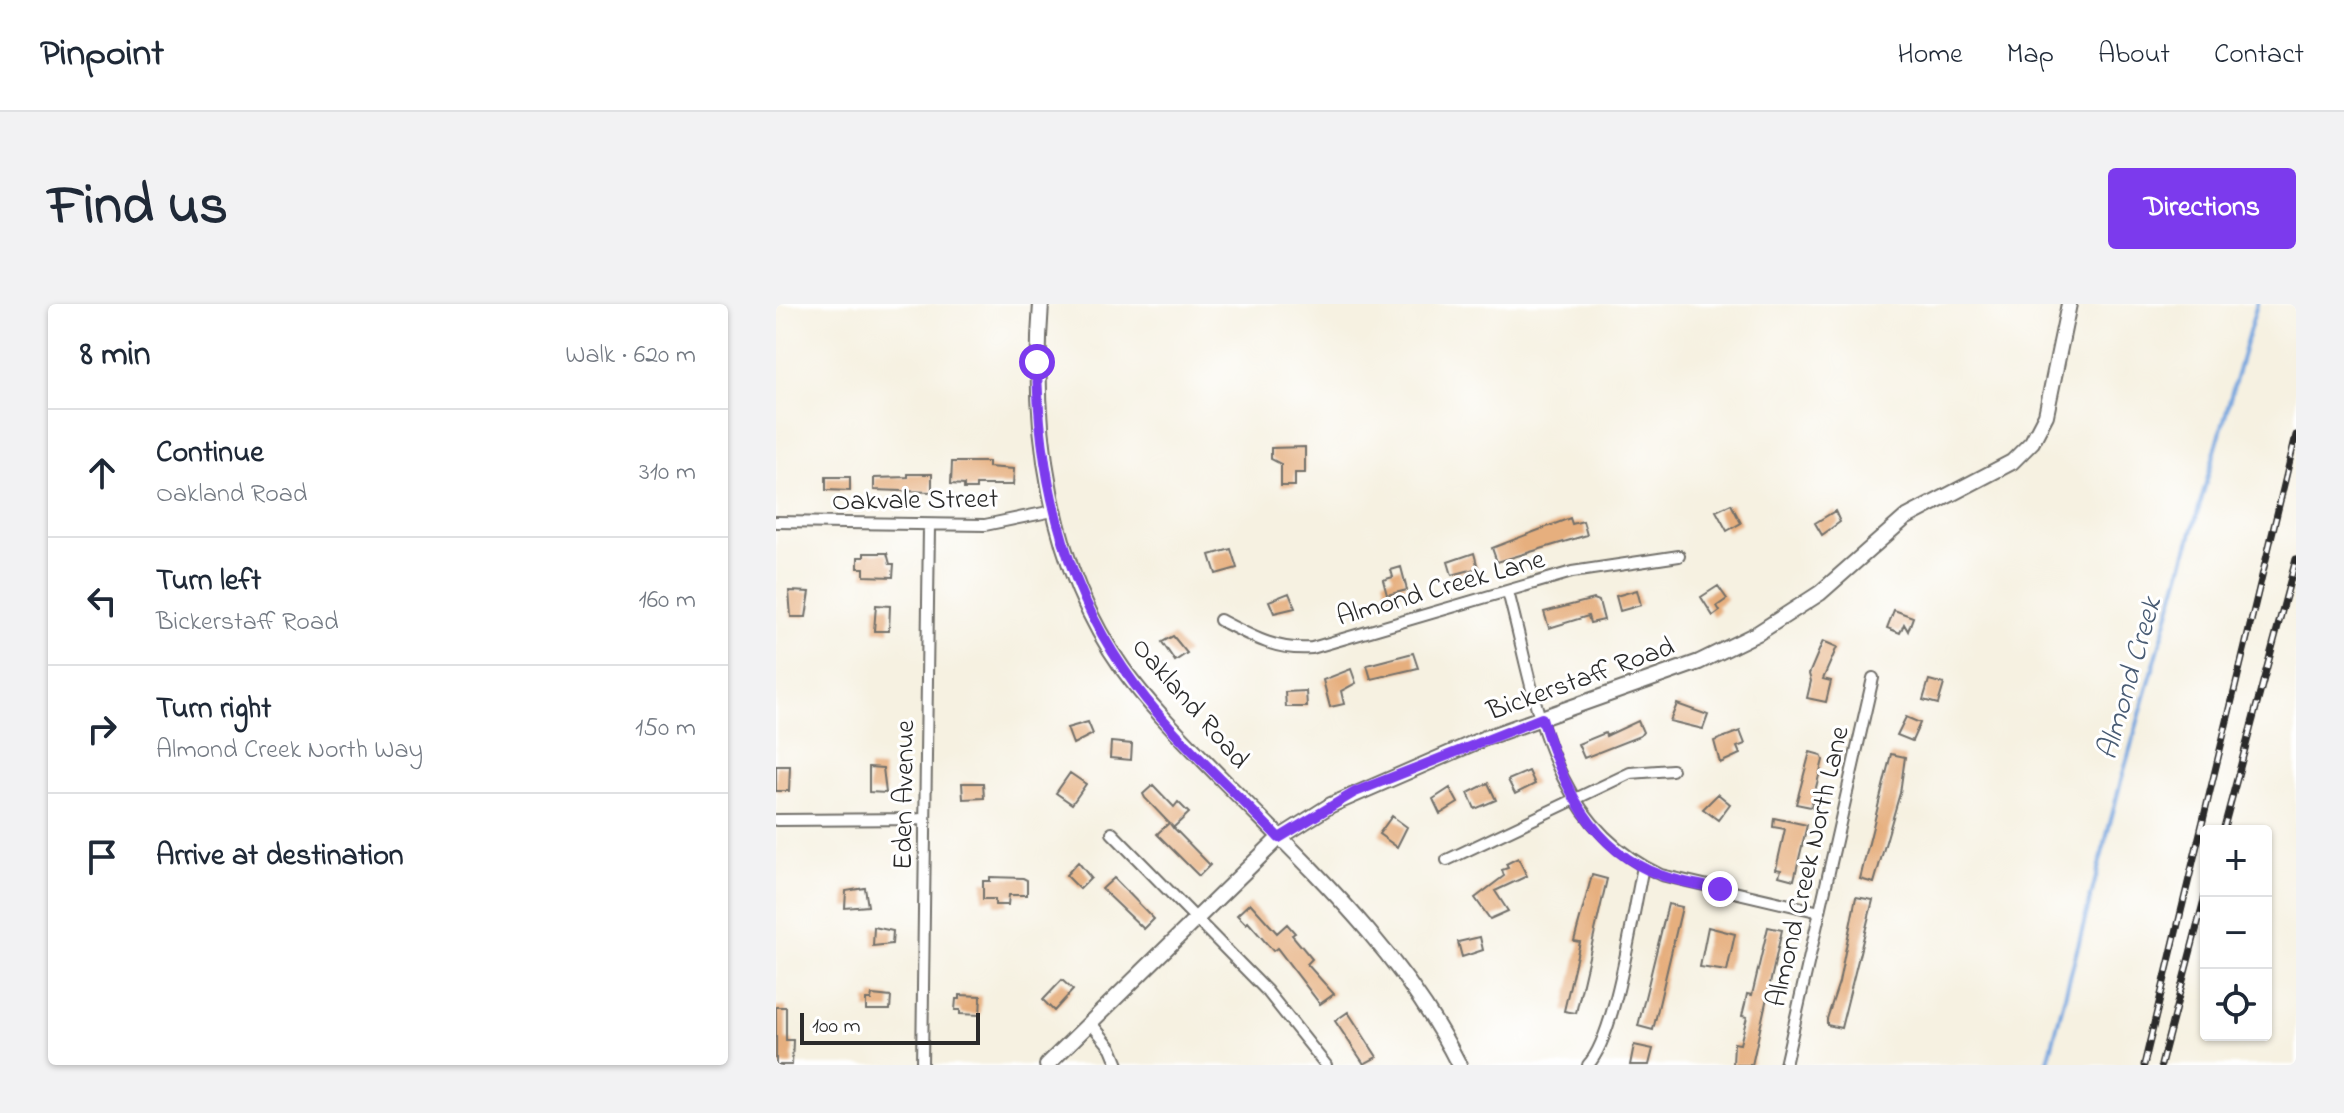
<!DOCTYPE html>
<html lang="en">
<head>
<meta charset="utf-8">
<style>
	:root { --surface:#fff; --page:#f2f2f3; --text:#1f2937; --muted:#747a83; --line:#e0e1e3; --accent:#7c3aed }
	body { margin:0; font-family:"Indie Flower",sans-serif; background:var(--page); color:var(--text) }
	.controls { position:absolute; right:24px; bottom:24px; display:grid; overflow:hidden; border-radius:8px; box-shadow:0 2px 6px #0004 }
	.controls button { width:72px; height:72px; display:grid; place-items:center; padding:0; border:0; border-bottom:2px solid var(--line); background:var(--surface); color:var(--text); font:40px sans-serif }
	.scale { position:absolute; left:24px; bottom:20px; width:180px; box-sizing:border-box; padding-left:8px; border:4px solid #2b2b2b; border-top:0; font-size:22px; line-height:28px; white-space:nowrap; color:#2b2b2b; -webkit-text-stroke:6px #fff; paint-order:stroke }
	.stop { position:absolute; width:24px; height:24px; margin:-18px; border:6px solid #7c3aed; border-radius:50%; background:#fff }
	.stop.end { background:#7c3aed; border-color:#fff; box-shadow:0 2px 8px #0008 }
	.list { margin:0; padding:0; list-style:none }
	h2 { display:flex; justify-content:space-between; align-items:center; height:104px; margin:0; padding:0 32px; font-size:34px }
	h2 small { font-size:26px; font-weight:400; color:var(--muted) }
	.list li { display:grid; grid-template-columns:52px 1fr auto; gap:24px; align-items:center; box-sizing:border-box; height:128px; padding:0 32px; border-top:2px solid var(--line) }
	.list b { display:block; font-size:30px; white-space:nowrap }
	.list p { margin:0; font-size:26px; white-space:nowrap; color:var(--muted) }
	.list em { font-size:26px; font-style:normal; color:var(--muted) }
	.icon { flex:none; width:44px; height:44px; fill:none; stroke:currentColor; stroke-width:2; stroke-linecap:round; stroke-linejoin:round }
	.map { position:relative; flex:none; width:1520px; height:761px; overflow:hidden; border-radius:8px }
	header { display:flex; align-items:center; gap:48px; box-sizing:border-box; height:112px; padding:0 40px; background:var(--surface); border-bottom:2px solid var(--line) }
	header strong { font-size:38px }
	nav { display:flex; gap:44px; margin-inline-start:auto; font-size:28px }
	.intro { display:flex; align-items:center; justify-content:space-between; box-sizing:border-box; height:192px; padding:0 48px }
	h1 { margin:0; font-size:56px }
	.button { padding:20px 36px; border-radius:8px; background:var(--accent); color:#fff; font-size:28px; font-weight:700 }
	main { display:flex; gap:48px; padding:0 48px }
	aside { flex:1; background:var(--surface); border-radius:8px; box-shadow:0 2px 6px #0004 }
	.map>svg:first-child { display:block }
	.lines { fill:none; stroke-linecap:round; stroke-linejoin:round }
	.stream { stroke:#74a4de; stroke-width:4 }
	.building { fill:#e6af7e }
	.street-casing { stroke:#72706b; stroke-width:14 }
	.secondary-casing { stroke:#72706b; stroke-width:18 }
	.street { stroke:#fff; stroke-width:10 }
	.secondary { stroke:#fff; stroke-width:14 }
	.rail-casing { stroke:#2b2b2b; stroke-width:7 }
	.rail { stroke:#fff; stroke-width:4; stroke-dasharray:12; stroke-linecap:butt }
	.route { stroke:#7c3aed; stroke-width:10 }
	.labels { text-anchor:middle; stroke-width:6; stroke-linejoin:round; paint-order:stroke }
	.street-label { font-size:28px; fill:#2b2b2b; stroke:#fff }
	.water-label { font-size:30px; font-style:italic; fill:#485b73; stroke:#fff }
</style>
</head>
<body>
<header>
<strong>Pinpoint</strong>
<nav><a>Home</a><a>Map</a><a>About</a><a>Contact</a></nav>
</header>
<div class="intro"><h1>Find us</h1><a class="button">Directions</a></div>
<main>
<aside>
<h2>8 min<small>Walk · 620 m</small></h2>
<ul class="list">
<li><svg class="icon" aria-label="ahead" viewBox="0 0 24 24"><path d="M12 20V5M6 11l6-6 6 6"/></svg><div><b>Continue</b><p>Oakland Road</p></div><em>310 m</em></li>
<li><svg class="icon" aria-label="left" viewBox="0 0 24 24"><path d="M17 20v-9H6M10 6l-5 5 5 5"/></svg><div><b>Turn left</b><p>Bickerstaff Road</p></div><em>160 m</em></li>
<li><svg class="icon" aria-label="right" viewBox="0 0 24 24"><path d="M7 20v-9h11M14 6l5 5-5 5"/></svg><div><b>Turn right</b><p>Almond Creek North Way</p></div><em>150 m</em></li>
<li><svg class="icon" aria-label="arrive" viewBox="0 0 24 24"><path d="M6 21V4h12l-3 4 3 4H6"/></svg><div><b>Arrive at destination</b></div></li>
</ul>
</aside>
<div class="map">
<svg width="1520" height="761" viewBox="0 0 1520 761">
	<rect width="100%" height="100%" fill="#fff"/>
	<filter id="ink" filterUnits="userSpaceOnUse"><feTurbulence type="fractalNoise" baseFrequency=".0125" numOctaves="2"/><feDisplacementMap in="SourceGraphic" scale="16" xChannelSelector="R" yChannelSelector="G"/><feConvolveMatrix kernelMatrix="1 2 1 2 8 2 1 2 1" color-interpolation-filters="sRGB"/></filter>
	<filter id="wash" filterUnits="userSpaceOnUse"><feTurbulence type="fractalNoise" baseFrequency=".006" numOctaves="4" result="noise"/><feDisplacementMap in="SourceGraphic" scale="32" xChannelSelector="R" yChannelSelector="G"/><feGaussianBlur stdDeviation="1.8" result="paint"/><feColorMatrix in="noise" values="0 0 0 0 0 0 0 0 0 0 0 0 0 0 0 0 0 1.4 0 .05"/><feComposite in="paint" operator="in"/></filter>
	<g filter="url(#wash)">
		<rect width="100%" height="100%" fill="#f6f1e1"/>
		<g class="lines">
			<path class="stream" d="M1271,761L1345,477L1481,0"/>
		</g>
		<g id="blocks">
			<path class="building" d="M529,143V169H519V182H505V160L495,155V144Z
				M176,158H212V163L238,165L237,181H200V185H188V181L175,180Z
				M132,170H156V188L98,186V174L132,173Z
				M50,173H74V187L50,186Z
				M955,200L965,219L951,227L940,207Z
				M1059,207L1064,218L1046,231L1039,219Z
				M794,214L796,220L807,217L811,231L721,258L716,244Z
				M455,245L461,264L440,270L434,251Z
				M88,249H111L114,260H118L117,273L88,272V264H82V253H88Z
				M698,249L702,264L676,271L672,258Z
				M625,263L631,286L611,291L607,276L617,273L615,266Z
				M942,282L951,295L941,302L944,307L937,312L925,293Z
				M861,286L865,301L844,307L840,292Z
				M13,287L34,288L30,313H15Z
				M513,289L519,304L498,309L493,297Z
				M818,295L823,297L828,316L814,319L812,312L773,324L768,308Z
				M100,301L114,302L113,327H98Z
				M1118,306L1137,313L1132,327L1128,320L1124,329L1111,324Z
				M397,332L411,349L399,357L386,338Z
				M1047,337L1061,343L1047,375L1055,377L1050,398L1031,394L1035,377L1033,370Z
				M637,349L642,364L595,375L591,361Z
				M575,365L580,379L565,387L568,400L554,403L547,376Z
				M1153,376L1168,380L1162,400L1147,396Z
				M530,387L531,403H510L509,388Z
				M901,400L932,411L927,425L894,417Z
				M1130,413L1144,419L1136,437L1121,431Z
				M862,417L867,428L864,432L808,454L802,440L829,429L830,432Z
				M312,418L317,430L297,440L291,424Z
				M964,427L969,440L961,443L964,450L944,459L938,437Z
				M335,438L356,440L355,456L334,454Z
				M1034,448L1045,451L1047,456L1035,503L1020,500Z
				M1115,450L1129,453L1124,489L1098,579L1084,575Z
				M0,462H14L13,487H0Z
				M93,463L107,464L110,489L93,488Z
				M753,467L759,480L739,490L732,476Z
				M294,469L310,480L296,500L280,489Z
				M186,479H207L208,494L187,495Z
				M712,479L720,496L699,505L692,489Z
				M377,481L398,503L402,498L413,509L397,524L394,520L434,561L423,572L381,530L393,519L369,494L367,490Z
				M674,484L682,499L664,510L657,495Z
				M942,490L954,500L942,516L927,505Z
				M616,512L631,523L621,543L603,530Z
				M998,514L1031,521L1018,576L1003,572L1005,566L1000,565L1009,525L997,523Z
				M742,554L751,572L719,587L732,607L714,615L699,594L728,572L726,566L732,564L730,560Z
				M302,558L315,574L304,585L290,571Z
				M816,571L831,575L800,709L788,707L804,638L798,637Z
				M214,573L247,574L251,576V591H233L232,601H219V595H207V577H214Z
				M338,574L378,615L368,625L326,585Z
				M89,584L92,602L69,604L70,587Z
				M1080,593L1097,596L1065,724L1051,721V715L1063,678Z
				M474,599L501,629L511,620L519,629L516,631L536,655L531,660L558,690L544,700L501,644L497,647L472,618L470,620L461,611Z
				M892,600L906,603L877,726L862,722Z
				M98,623L117,627L116,640L97,642Z
				M932,623L959,630L951,667L924,663Z
				M992,623L1006,626L976,761H957L958,739L964,740L971,713L966,712L969,700L971,690L976,691Z
				M704,633L707,646L686,653L682,638Z
				M286,676L297,686L278,707L267,696Z
				M96,691L115,693L114,706H90V696H95Z
				M184,691L205,692L204,711L184,710V706H179L180,695H184Z
				M0,703H10V736H17L16,761H0Z
				M572,708L601,753L588,760L559,717Z
				M858,741L877,745L873,761H854Z"/>
		</g>
	</g>
	<g filter="url(#ink)">
		<use href="#blocks" fill-opacity="0" stroke="#72706b" stroke-width="2"/>
		<g class="lines">
			<defs>
				<path id="street" d="M0,218L209,221L277,207
					M732,288C761,396 771,519 885,571L1044,608
					M444,316C475,332 500,347 536,344L796,268L903,252
					M0,516L149,515
					M336,529L491,687L550,761
					M671,556L854,469L896,466
					M314,718L335,744L342,761
					M146,761L153,222
					M812,761C840,731 857,608 867,563
					M1009,761L1097,374"/>
				<path id="secondary" d="M265,0C255,124 273,261 347,365C375,404 411,439 444,473C533,563 626,647 683,761
					M271,761L503,534L555,501L709,434L923,358L982,329L1044,289L1129,214L1236,158L1256,138L1270,111L1293,0"/>
			</defs>
			<use href="#street" class="street-casing"/>
			<use href="#secondary" class="secondary-casing"/>
			<use href="#street" class="street"/>
			<use href="#secondary" class="secondary"/>
			<defs>
				<path id="rail" d="M1447,527L1520,255
					M1368,761L1520,131
					M1385,761L1430,588"/>
			</defs>
			<use href="#rail" class="rail-casing"/>
			<use href="#rail" class="rail"/>
		</g>
	</g>
	<g class="lines" filter="url(#ink)">
		<path class="route" d="M261,58C262,165 286,275 347,364C389,427 451,479 503,534L579,488L766,414C786,479 814,546 884,571C903,578 924,581 944,585"/>
	</g>
	<g class="labels">
		<g class="street-label">
			<text transform="translate(139 194) rotate(-1)" y="10">Oakvale Street</text>
			<text transform="translate(664 282) rotate(-16)" y="10">Almond Creek Lane</text>
			<text transform="translate(804 373) rotate(-20)" y="10">Bickerstaff Road</text>
			<text transform="translate(416 398) rotate(49)" y="10">Oakland Road</text>
			<text transform="translate(126 491) rotate(-89)" y="10">Eden Avenue</text>
			<text transform="translate(1030 562) rotate(-77)" y="10">Almond Creek North Lane</text>
		</g>
		<g class="water-label">
			<text transform="translate(1352 374) rotate(-74)" y="10">Almond Creek</text>
		</g>
	</g>
</svg>
<div class="controls">
<button>+</button>
<button>−</button>
<button><svg class="icon" aria-label="locate" viewBox="0 0 24 24"><circle cx="12" cy="12" r="6"/><path d="M12 2v4M12 18v4M2 12h4M18 12h4"/></svg></button>
</div>
<div class="scale">100 m</div>
<div class="stop" style="left:261px;top:58px"></div>
<div class="stop end" style="left:944px;top:585px"></div>
</div>
</main>
</body>
</html>
